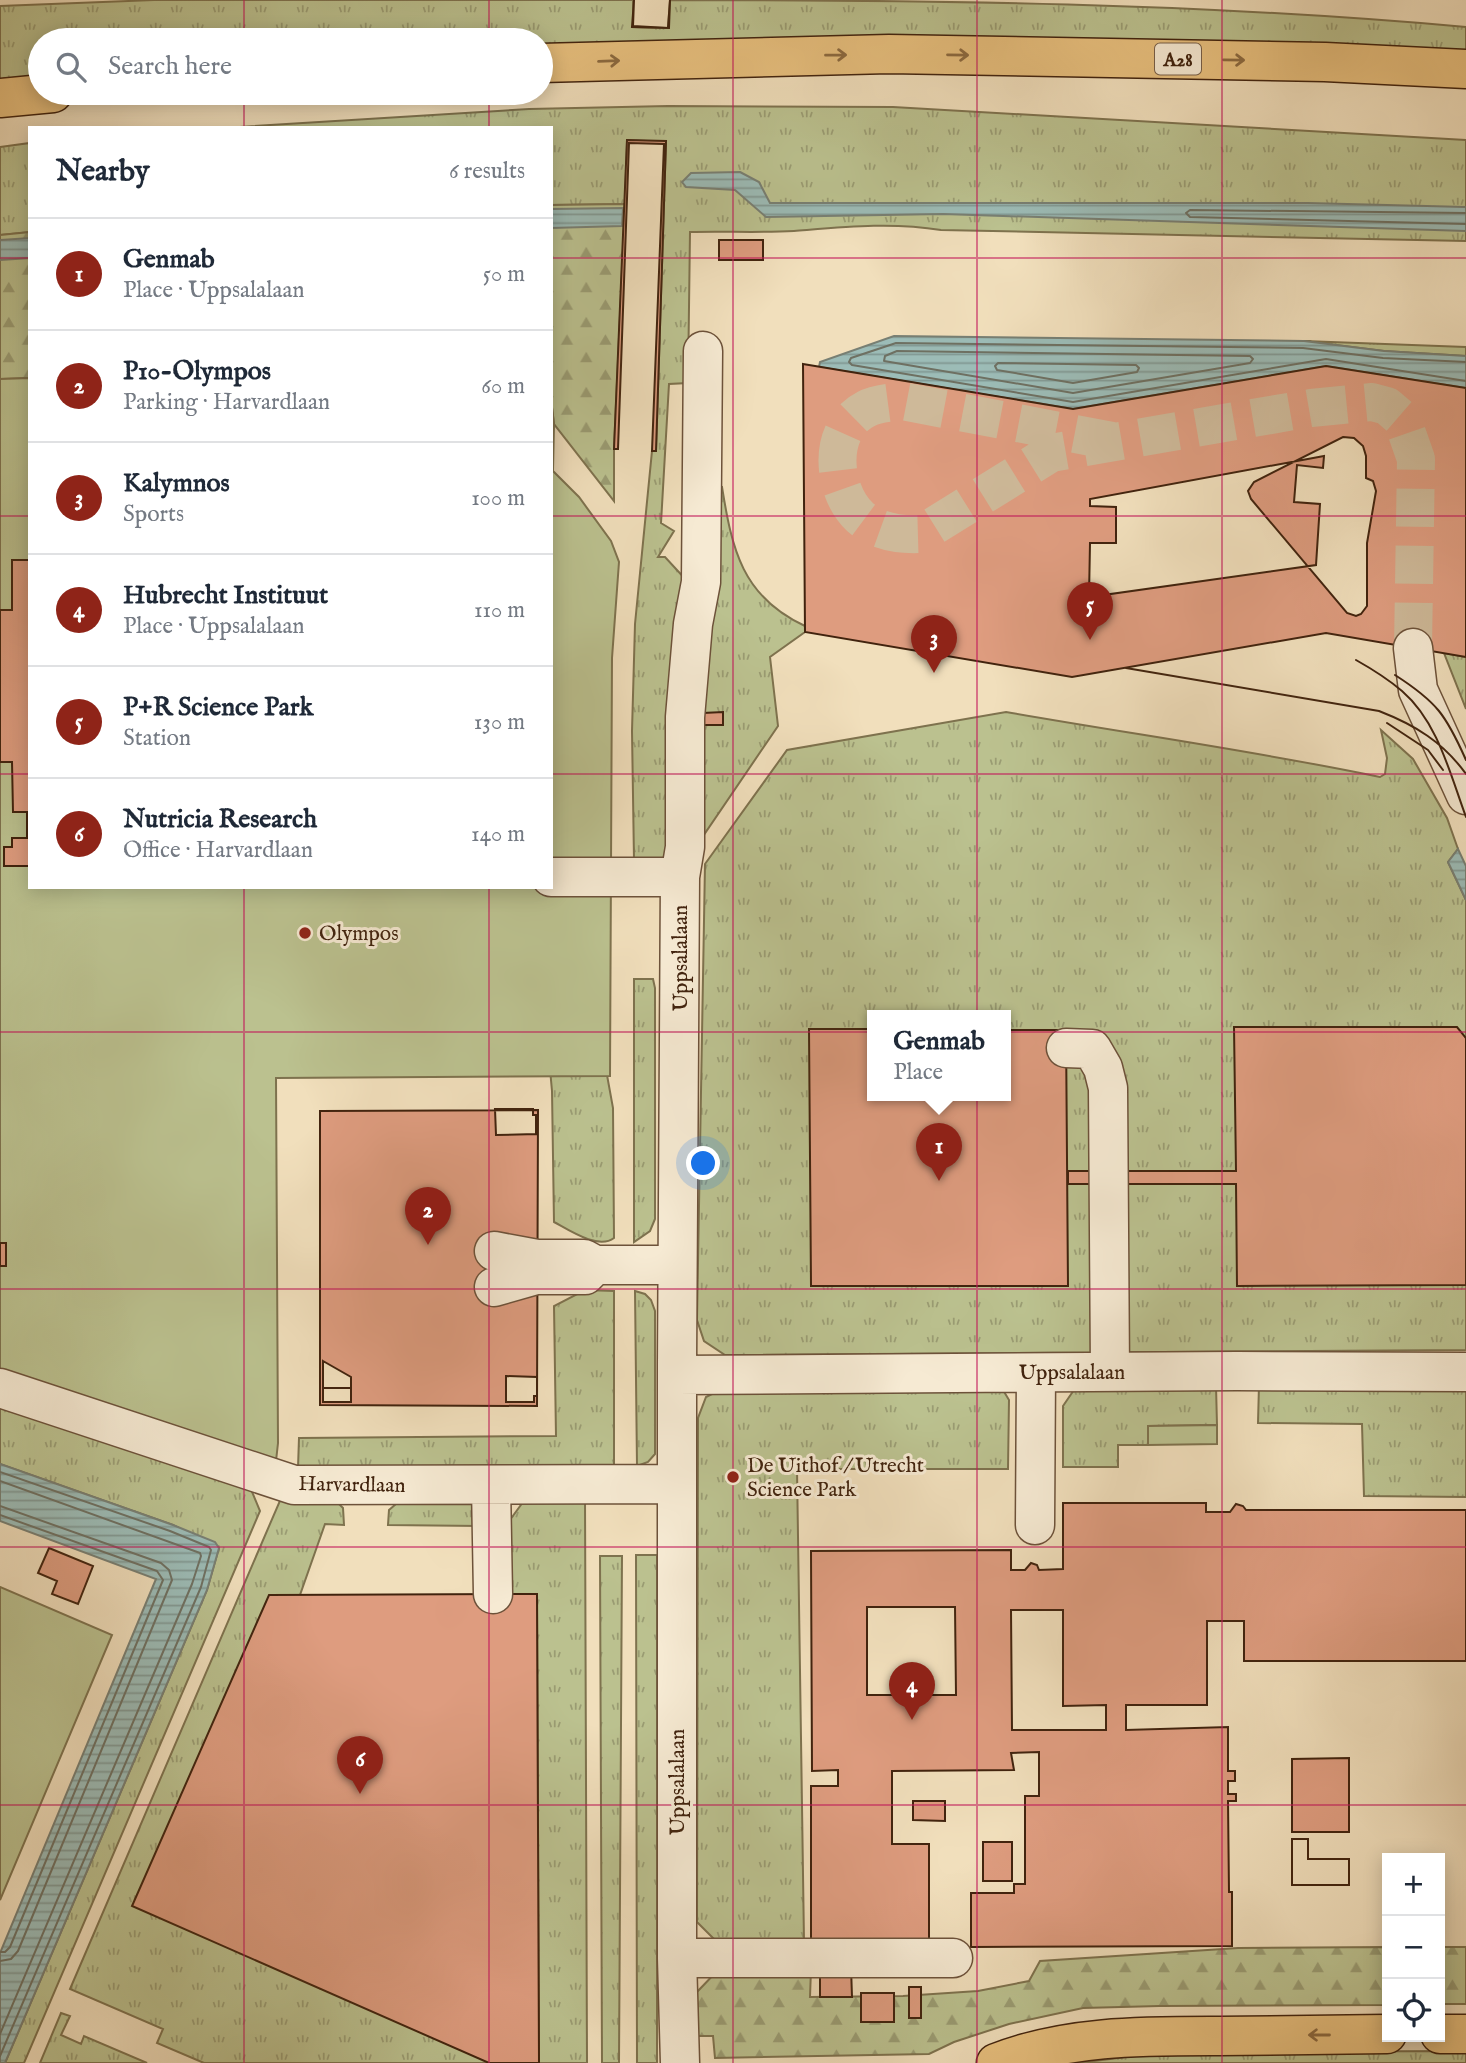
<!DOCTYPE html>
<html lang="en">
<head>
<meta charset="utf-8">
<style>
	:root { --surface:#fff; --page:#f2f2f3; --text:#1f2937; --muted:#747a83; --line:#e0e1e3; --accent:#8f2418 }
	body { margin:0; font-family:"IM FELL English",serif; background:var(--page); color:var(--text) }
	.controls { position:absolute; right:21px; bottom:21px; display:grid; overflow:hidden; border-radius:0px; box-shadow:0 4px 18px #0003 }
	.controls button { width:63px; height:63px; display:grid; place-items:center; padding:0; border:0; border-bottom:2px solid var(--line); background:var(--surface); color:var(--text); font:35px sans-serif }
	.you { position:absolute; left:704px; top:1164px; width:24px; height:24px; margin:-18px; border:5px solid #fff; border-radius:50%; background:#1a73e8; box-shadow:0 0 0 10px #1a73e833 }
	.badge { display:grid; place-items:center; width:46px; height:46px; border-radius:50%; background:var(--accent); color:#fff; font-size:23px; font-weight:700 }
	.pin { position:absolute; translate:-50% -58px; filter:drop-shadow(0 2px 4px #0008) }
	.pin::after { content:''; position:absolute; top:37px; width:24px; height:21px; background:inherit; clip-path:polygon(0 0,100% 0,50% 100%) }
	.popup { position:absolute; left:867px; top:1010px; width:144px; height:91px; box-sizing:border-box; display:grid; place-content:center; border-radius:0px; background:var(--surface); filter:drop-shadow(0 2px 5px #0005); font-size:23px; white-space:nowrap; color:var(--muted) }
	.popup b { font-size:26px; color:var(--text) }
	.popup::after { content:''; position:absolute; left:50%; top:100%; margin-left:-14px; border:14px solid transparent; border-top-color:var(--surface) }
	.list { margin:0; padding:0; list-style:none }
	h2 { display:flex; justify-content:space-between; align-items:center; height:91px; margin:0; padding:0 28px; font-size:30px }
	h2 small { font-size:23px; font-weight:400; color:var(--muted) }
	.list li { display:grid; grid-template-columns:46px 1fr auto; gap:21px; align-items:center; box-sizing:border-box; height:112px; padding:0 28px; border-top:2px solid var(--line) }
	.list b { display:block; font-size:26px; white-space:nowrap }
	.list p { margin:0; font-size:23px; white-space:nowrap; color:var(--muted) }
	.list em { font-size:23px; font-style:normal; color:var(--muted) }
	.icon { flex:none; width:38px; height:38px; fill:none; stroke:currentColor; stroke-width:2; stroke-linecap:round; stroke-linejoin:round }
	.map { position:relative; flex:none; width:1466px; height:2063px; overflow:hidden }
	.search { position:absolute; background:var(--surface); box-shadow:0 4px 18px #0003; left:28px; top:28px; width:525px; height:77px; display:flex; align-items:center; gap:18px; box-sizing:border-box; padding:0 24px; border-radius:38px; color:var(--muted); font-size:26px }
	.panel { position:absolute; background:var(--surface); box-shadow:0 4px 18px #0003; left:28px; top:126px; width:525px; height:763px; border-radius:0px }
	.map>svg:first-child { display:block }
	.grass { fill:url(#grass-tufts); stroke:#7e724e; stroke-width:2; fill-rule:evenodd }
	.forest { fill:url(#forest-firs); stroke:#7e724e; stroke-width:2 }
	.green { fill:#bbc18f; stroke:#7e724e; stroke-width:2 }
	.water { fill:url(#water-rules); stroke:#787f73; stroke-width:2 }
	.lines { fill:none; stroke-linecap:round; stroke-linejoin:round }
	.shore { stroke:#6e7062; stroke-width:2 }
	.building { fill:#de9c7f; stroke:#41230e; stroke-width:2; fill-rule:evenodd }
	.minor-tunnel { stroke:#ceb999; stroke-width:38; stroke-dasharray:38 19; stroke-linecap:butt }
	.minor-casing { stroke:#6d523a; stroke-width:41 }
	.major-casing { stroke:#41230e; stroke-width:41 }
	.highway-casing { stroke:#41230e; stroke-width:41 }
	.minor { stroke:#f6ead3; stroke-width:38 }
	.major { stroke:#e8c07e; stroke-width:38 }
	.highway { stroke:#e8c07e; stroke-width:38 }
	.tram { stroke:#41230e; stroke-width:2 }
	.oneway { stroke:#8c6a40 }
	.grid { fill:none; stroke:#c2185b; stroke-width:2; stroke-opacity:0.55 }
	.poi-dot { fill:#8f2418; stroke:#f6ead3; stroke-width:2.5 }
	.labels { text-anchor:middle; stroke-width:6; stroke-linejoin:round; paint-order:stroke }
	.shield { fill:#f6ead3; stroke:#775f49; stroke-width:2 }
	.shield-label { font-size:19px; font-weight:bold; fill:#41230e }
	.poi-label { font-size:21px; fill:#41230e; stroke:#f6ead3; text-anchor:start }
	.street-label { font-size:21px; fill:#41230e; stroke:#f6ead3 }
</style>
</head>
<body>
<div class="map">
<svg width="1466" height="2063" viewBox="0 0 1466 2063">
	<defs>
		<pattern id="grass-tufts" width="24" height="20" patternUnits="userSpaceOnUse" patternTransform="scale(1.75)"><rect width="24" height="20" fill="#bbc18f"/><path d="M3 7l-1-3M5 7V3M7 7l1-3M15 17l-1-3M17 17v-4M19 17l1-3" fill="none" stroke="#9a9c73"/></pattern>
		<pattern id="forest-firs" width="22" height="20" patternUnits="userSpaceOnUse" patternTransform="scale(1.75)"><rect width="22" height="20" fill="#bbc18f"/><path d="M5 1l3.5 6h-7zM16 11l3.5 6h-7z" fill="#9a9c73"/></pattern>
		<pattern id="water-rules" width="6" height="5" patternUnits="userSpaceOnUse" patternTransform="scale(1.75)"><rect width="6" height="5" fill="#9cbcb7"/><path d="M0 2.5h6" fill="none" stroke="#819893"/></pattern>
	</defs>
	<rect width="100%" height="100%" fill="#f1dfbc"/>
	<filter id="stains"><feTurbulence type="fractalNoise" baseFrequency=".00286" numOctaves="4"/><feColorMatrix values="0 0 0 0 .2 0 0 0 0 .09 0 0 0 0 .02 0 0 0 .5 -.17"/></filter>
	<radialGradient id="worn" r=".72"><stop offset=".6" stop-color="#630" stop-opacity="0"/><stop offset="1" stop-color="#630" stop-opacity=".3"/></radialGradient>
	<path class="grass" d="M154,0H633V27L668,28L670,0C935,0 1201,3 1466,27V56L541,48V40H40V81L0,86V6Z
		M668,106L893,107L1466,140V241L941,230C891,222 844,227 794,231C760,233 724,231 690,232L688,383L669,384L661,523L674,531L658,557H665L688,582L680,860H634L632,731L635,624L652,451H656L666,142L627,140L625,204L551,205V128H223L529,109Z
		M30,143V232L0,235V147Z
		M1304,341L1466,347V356L1384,351Z
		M710,486L722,487C732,549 742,597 805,626V632L770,657L778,726L697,845Z
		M1444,653L1466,657V709Z
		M1006,712C1131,734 1256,751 1380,777L1385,774L1387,758L1381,730L1413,759L1447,818L1458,849L1448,862L1466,900V1350L725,1355L704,1341L697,1320L705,864L787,750ZM872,1015H1006V1095H872Z
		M634,979H653L655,988V1219L650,1231L634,1242Z
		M603,1053L613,1108L614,1238C598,1250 569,1230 554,1222L552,1091L550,1069Z
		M585,1290L614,1291V1469L298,1468L299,1438L556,1436L554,1306Z
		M635,1291L645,1294L651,1300L655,1311V1454L648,1462L637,1466Z
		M1000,1385L1009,1400L1008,1469H797L804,1941L717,1942L697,1922L698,1418L706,1397L724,1388Z
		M1259,1385H1466V1497L1364,1496L1362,1424L1258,1423Z
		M1216,1386L1217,1425L1148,1426V1445H1118V1467H1063V1406L1076,1387Z
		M0,1403L248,1482L260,1511L24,2063H5L207,1590L219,1548L173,1525L0,1464Z
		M282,1496L338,1503L343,1508L344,1525L325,1524L300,1595L490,2063H204L157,2043L163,2029L70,1989Z
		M585,1497L587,2063H539L537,1595L510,1594L507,1524L526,1498Z
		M403,1498H468L478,1506L479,1526L388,1525L389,1510Z
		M636,1555H657V2063H637Z
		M600,1556H622L619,2063H602Z
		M61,2013L70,2016L61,2035L81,2044L84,2036L147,2063H40Z
		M1466,2051V2063H1078L1150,2054L1219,2052Z"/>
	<path class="forest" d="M625,204L614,449V501L554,424L551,399V205Z
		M30,232V378L0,379V235Z
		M1387,1947V2005L1159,2006L1083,2008L1009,2024L954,2042L929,2054L715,2058L713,2036H698L697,1992L719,1969H811L810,1997L903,1996L978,1991L1029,1981L1040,1961L1238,1948Z
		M1440,1947H1466V2004H1440Z"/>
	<path class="green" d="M30,378V887H551V399L554,424L553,471L579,497L611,541L619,562L612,658L610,1076L276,1078L278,1443L276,1461L0,1374V379Z
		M1217,1425V1444L1148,1445V1426Z
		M0,1587L112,1635L0,1900Z"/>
	<path class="water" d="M740,172L759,182L770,203H1308L1466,207V231L943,214L766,217L735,190L686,187L682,182L691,173Z
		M623,208L622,226L551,228V209Z
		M30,238V258L0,260V240Z
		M894,336L1304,341L1384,351L1466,356V388L1326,366L1073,409L819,367L820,362Z
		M1458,849L1466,866V900L1448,862Z
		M0,1464L173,1525L215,1542L219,1548L207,1590L5,2063H0V1953L156,1579L0,1521Z"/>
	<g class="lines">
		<path class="shore" d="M1466,213L1190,210L1186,213L1190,217L1466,224
			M897,351L1250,356L1253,359L1250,363L1073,393L884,361L885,356Z
			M1466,362L1383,358L1303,348L896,343L851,358L849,362L852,365L1073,402L1326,359L1466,381
			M998,363L1136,365L1139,368L1137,372L1073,383L997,370L995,366Z
			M0,1472L170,1531L209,1547L211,1550L201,1587L0,2056
			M0,1481L200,1553L201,1556L192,1584L0,2034
			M0,1506L161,1563L169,1570L172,1580L18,1951L11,1959L0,1961
			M0,1515L157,1571L163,1580L10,1947L5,1952H0"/>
	</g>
	<path class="building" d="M634,0L633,26L668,28L670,0L669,28L632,27Z
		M627,140L666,141L656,451H652L664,144L629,143L618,449H614Z
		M719,240H763V260H719Z
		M803,364L1073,409L1326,366L1466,388V657L1326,633L1072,677L805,632ZM1324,456L1323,468L1297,465L1294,502L1320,504L1316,565L1089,597L1090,543H1116V507L1090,506V499Z
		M1343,437L1354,438L1363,446L1366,456V478L1373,481L1376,491L1367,543V606L1361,614L1356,616L1347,613L1251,499L1248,491L1254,482Z
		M12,560H30V866H4V847H12V838H27V812H13L12,762H0V610H12Z
		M723,712V725H703V713Z
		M1234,1027H1457L1466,1038V1285L1237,1286L1236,1184H1068V1171H1236Z
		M809,1029H872V1095H1006V1030H1066L1068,1286H811Z
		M495,1109H533V1115H536V1134L496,1135Z
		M538,1110L537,1406L320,1405V1111Z
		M0,1243H6V1266H0Z
		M323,1361L351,1377V1388H323Z
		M506,1376L537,1377V1396H534V1402H506Z
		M323,1388H351V1402H323Z
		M1063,1503H1206V1512H1230L1236,1504L1243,1506L1246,1510H1466V1661H1244V1621H1207V1705H1126V1730L1228,1727V1771H1235V1781H1228V1794H1236V1801H1228L1229,1892H1232V1946L971,1947V1893H1014V1884H1025V1796H1039V1752L1011,1753L1014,1770L892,1771V1844H929V1946L811,1947V1786H838V1770L812,1771L811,1551L1011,1550V1570H1025L1031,1563L1037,1565L1039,1570L1063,1569ZM867,1607H955L956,1695H867ZM1011,1610H1063V1706L1106,1705V1730H1012Z
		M49,1548L93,1566L78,1604L52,1594L57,1581L38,1573Z
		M537,1594L539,2063H489L132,1906L269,1595Z
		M1349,1758V1832H1292V1759Z
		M913,1801H945V1821L913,1820Z
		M1292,1839H1308V1859H1349V1885H1292Z
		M1292,1839H1308V1859H1349V1885H1292Z
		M983,1842H1012V1881H983Z
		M820,1967H851L852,1997H820Z
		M909,1987H921V2018H909Z
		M861,1993H894V2022H861Z"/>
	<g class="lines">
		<path class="minor-tunnel" d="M1112,441L902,401C890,403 877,403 866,409C826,429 832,491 860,517C877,532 901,535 921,534L1051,453L1311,408L1372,402L1387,406L1402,419L1416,459L1413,648"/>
		<defs>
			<path id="minor" d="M1413,648L1418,690L1466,795
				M551,877H680
				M1066,1048L1092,1049L1103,1068L1108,1088L1110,1372
				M494,1251L537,1259H584L595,1265L585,1275H536L494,1287
				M595,1265H677
				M677,1375L1237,1371L1466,1372
				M0,1388L294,1485L677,1484
				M491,1485L493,1594
				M1035,1525L1036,1373
				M677,1958H953
				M680,2063L677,1958V1364L680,877L685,847V717L693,624L701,582L703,351"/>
			<path id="major" d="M1440,2034H1466
				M996,2063C1067,2035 1146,2036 1220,2036C1276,2035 1332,2035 1387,2034"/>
			<path id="highway" d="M541,63L889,54L1325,62L1466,69
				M0,98L53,93"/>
		</defs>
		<use href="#minor" class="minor-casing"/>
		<use href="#major" class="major-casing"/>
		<use href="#highway" class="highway-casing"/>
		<use href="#minor" class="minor"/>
		<use href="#major" class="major"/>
		<use href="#highway" class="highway"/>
		<path class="tram" d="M1356,660C1372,669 1388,679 1402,691C1438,722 1450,774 1466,817
			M1126,668L1379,711C1415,725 1443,742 1466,774
			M1395,675C1437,702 1446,715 1466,760
			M1387,723L1428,750L1443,770"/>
	</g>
	<defs><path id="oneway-shaft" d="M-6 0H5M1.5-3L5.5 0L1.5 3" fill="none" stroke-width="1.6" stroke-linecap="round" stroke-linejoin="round" transform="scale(1.75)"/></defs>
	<g class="oneway">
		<use href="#oneway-shaft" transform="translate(836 55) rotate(-1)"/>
		<use href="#oneway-shaft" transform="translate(958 55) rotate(1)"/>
		<use href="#oneway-shaft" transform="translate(1234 60) rotate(1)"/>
		<use href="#oneway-shaft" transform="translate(609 61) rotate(-2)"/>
		<use href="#oneway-shaft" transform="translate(1319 2035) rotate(180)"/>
	</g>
	<path class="grid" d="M244,0V40M489,0V40M733,0V2063M977,0V2063M1222,0V2063M244,93V128M489,93V128M0,258H30M551,258H1466M0,516H30M551,516H1466M0,774H30M551,774H1466M244,887V2063M489,887V2063M0,1032H1466M0,1289H1466M0,1547H1466M0,1805H1466"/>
	<g class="poi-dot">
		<circle cx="305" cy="933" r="7"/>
		<circle cx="733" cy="1477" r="7"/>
	</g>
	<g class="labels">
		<rect class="shield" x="1155" y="43.5" width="46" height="31" rx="5"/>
		<g class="shield-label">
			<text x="1178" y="66">A28</text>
		</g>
		<g class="poi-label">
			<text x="319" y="940">Olympos</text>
			<text x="747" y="1472">De Uithof / Utrecht<tspan x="747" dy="24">Science Park</tspan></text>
		</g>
		<g class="street-label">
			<text transform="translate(680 958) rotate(-90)" y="7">Uppsalalaan</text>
			<text x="1072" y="1379">Uppsalalaan</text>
			<text transform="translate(352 1484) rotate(1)" y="7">Harvardlaan</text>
			<text transform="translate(677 1782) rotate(-90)" y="7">Uppsalalaan</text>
		</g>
	</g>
	<rect width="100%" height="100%" filter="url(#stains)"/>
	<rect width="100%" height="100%" fill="url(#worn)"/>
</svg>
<div class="controls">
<button>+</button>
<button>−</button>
<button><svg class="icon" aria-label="locate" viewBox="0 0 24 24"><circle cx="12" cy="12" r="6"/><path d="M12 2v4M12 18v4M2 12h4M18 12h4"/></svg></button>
</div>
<div class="you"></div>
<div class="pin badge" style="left:939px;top:1181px">1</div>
<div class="popup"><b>Genmab</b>Place</div>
<div class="pin badge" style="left:428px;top:1245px">2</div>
<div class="pin badge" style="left:934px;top:673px">3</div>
<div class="pin badge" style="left:912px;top:1720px">4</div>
<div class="pin badge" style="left:1090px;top:640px">5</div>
<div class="pin badge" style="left:360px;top:1794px">6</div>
<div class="search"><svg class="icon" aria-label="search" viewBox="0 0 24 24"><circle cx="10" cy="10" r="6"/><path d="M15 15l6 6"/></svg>Search here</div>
<section class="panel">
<h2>Nearby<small>6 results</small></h2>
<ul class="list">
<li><span class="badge">1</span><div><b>Genmab</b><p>Place · Uppsalalaan</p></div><em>50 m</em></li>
<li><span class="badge">2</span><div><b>P10-Olympos</b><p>Parking · Harvardlaan</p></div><em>60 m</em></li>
<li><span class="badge">3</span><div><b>Kalymnos</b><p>Sports</p></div><em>100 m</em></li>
<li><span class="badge">4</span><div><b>Hubrecht Instituut</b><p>Place · Uppsalalaan</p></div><em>110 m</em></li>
<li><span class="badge">5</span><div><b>P+R Science Park</b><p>Station</p></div><em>130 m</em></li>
<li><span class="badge">6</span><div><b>Nutricia Research</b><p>Office · Harvardlaan</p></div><em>140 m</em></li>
</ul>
</section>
</div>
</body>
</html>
